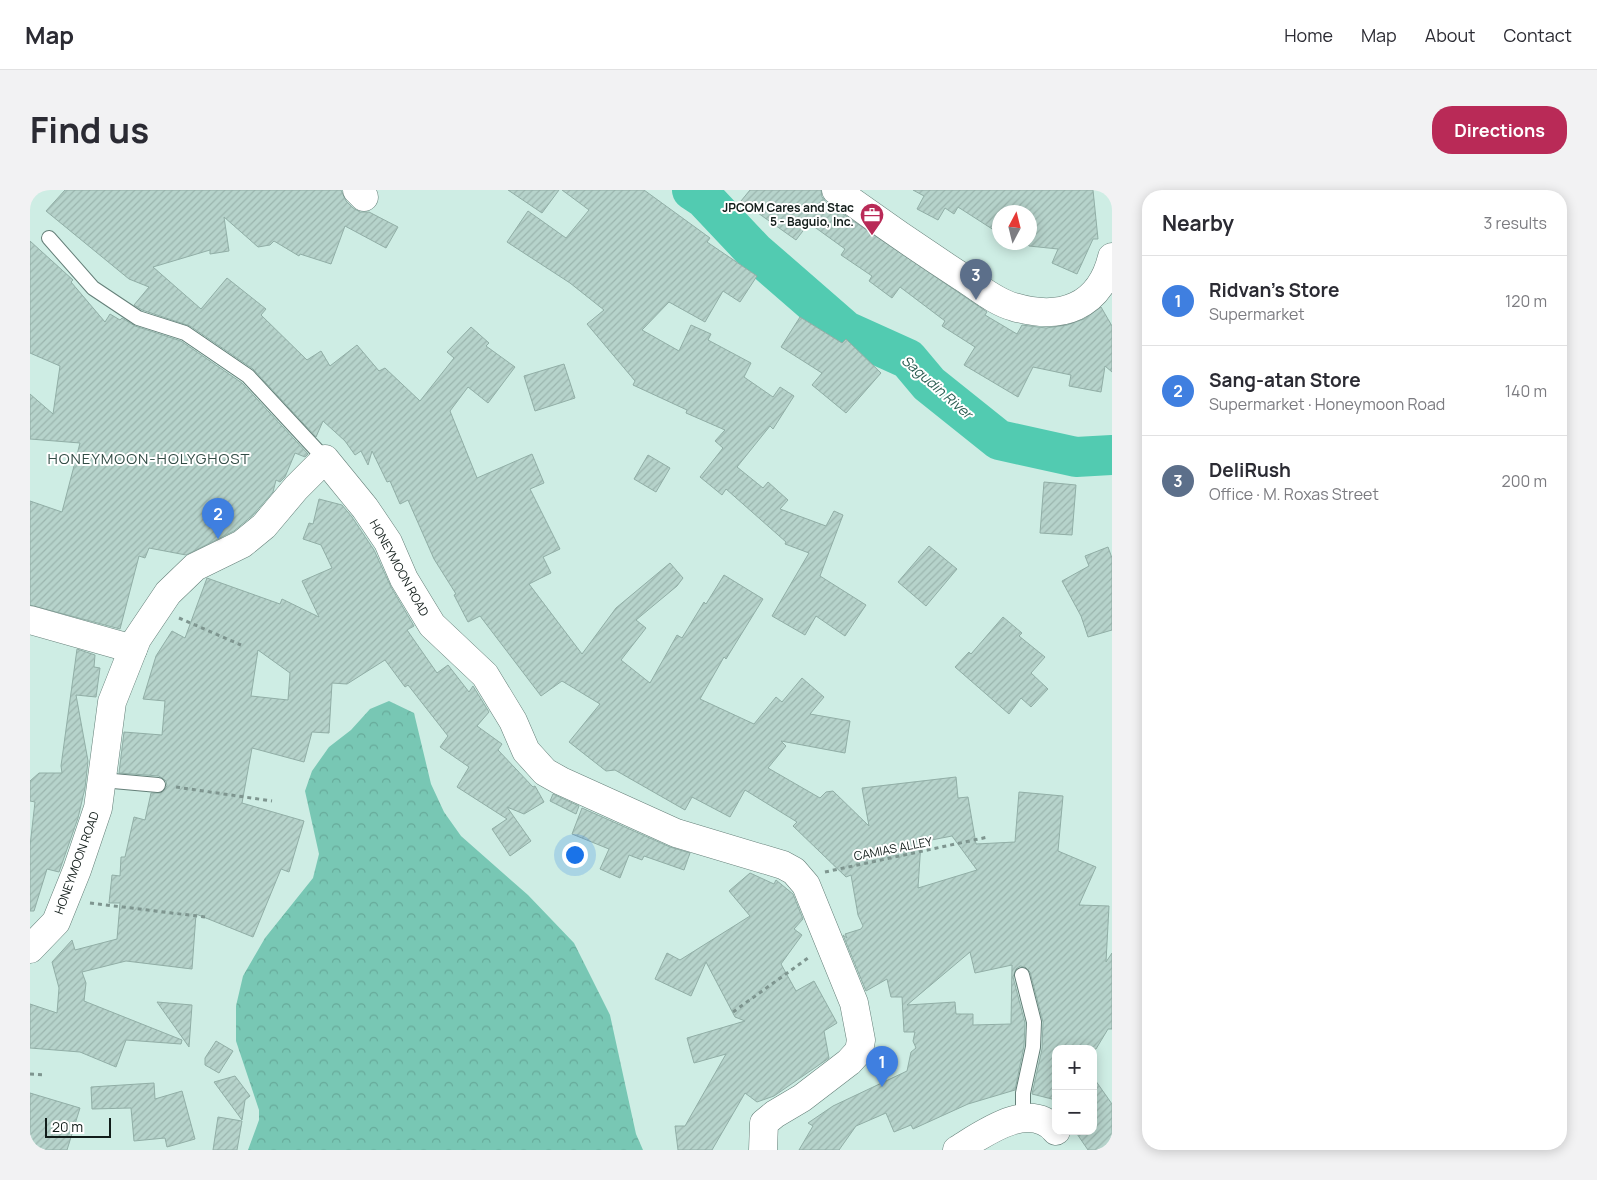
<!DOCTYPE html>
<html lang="en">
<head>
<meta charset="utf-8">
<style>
	:root { --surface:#fff; --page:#f2f2f3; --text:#2b2b33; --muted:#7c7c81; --line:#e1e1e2; --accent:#b92a57 }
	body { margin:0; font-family:Manrope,sans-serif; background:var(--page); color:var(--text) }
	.controls { position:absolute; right:15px; bottom:15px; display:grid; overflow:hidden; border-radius:10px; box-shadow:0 2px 12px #0003 }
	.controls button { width:45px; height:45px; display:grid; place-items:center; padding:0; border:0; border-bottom:1px solid var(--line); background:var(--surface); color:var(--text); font:25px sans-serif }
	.compass { position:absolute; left:962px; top:15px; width:45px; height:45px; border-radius:50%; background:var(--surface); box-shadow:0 2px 12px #0003; rotate:7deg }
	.scale { position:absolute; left:15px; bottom:12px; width:66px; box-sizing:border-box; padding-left:5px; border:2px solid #121d1a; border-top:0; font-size:14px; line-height:18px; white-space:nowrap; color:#121d1a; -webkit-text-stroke:4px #fff; paint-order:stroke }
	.you { position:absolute; left:544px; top:664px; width:18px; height:18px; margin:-12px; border:4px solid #fff; border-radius:50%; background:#1a73e8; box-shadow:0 0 0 8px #1a73e833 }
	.badge { display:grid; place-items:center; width:32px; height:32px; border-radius:50%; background:var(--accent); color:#fff; font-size:16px; font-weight:700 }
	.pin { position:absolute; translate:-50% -41px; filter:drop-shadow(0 1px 2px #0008) }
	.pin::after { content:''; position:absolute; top:26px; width:18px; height:15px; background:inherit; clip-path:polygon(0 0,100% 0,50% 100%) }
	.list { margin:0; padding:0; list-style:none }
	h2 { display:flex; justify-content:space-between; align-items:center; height:65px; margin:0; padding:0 20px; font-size:21px }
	h2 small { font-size:16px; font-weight:400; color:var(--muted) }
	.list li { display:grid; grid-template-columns:32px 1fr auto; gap:15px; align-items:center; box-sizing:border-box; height:90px; padding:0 20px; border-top:1px solid var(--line) }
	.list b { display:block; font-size:19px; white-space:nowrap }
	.list p { margin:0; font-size:16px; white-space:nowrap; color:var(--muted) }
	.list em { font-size:16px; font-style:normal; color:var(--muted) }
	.map { position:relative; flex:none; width:1082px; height:960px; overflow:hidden; border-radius:20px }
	header { display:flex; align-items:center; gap:30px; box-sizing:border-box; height:70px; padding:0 25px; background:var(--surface); border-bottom:1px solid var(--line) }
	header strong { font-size:24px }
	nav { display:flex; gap:28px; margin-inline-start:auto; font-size:18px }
	.intro { display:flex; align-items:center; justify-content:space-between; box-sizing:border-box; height:120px; padding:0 30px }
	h1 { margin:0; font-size:35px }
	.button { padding:12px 22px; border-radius:20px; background:var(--accent); color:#fff; font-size:18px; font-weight:700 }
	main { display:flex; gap:30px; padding:0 30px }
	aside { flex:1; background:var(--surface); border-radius:20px; box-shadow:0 2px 12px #0003 }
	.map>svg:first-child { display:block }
	.forest { fill:url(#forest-crowns) }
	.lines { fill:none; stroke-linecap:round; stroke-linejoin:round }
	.river { stroke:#52cbb1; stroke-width:40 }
	.building { fill:url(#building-hatch); stroke:#91aea6; fill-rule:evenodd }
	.service-casing { stroke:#647f78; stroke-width:16 }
	.minor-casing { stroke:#647f78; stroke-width:29 }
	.tertiary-casing { stroke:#647f78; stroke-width:29 }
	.secondary-casing { stroke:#647f78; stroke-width:29 }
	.path { stroke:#7e958f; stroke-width:3; stroke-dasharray:4 4; stroke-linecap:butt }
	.service { stroke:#fff; stroke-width:14 }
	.minor { stroke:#fff; stroke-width:28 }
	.tertiary { stroke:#fff; stroke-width:28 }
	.secondary { stroke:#fff; stroke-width:28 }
	.labels { text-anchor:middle; stroke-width:4; stroke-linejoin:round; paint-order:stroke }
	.poi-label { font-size:12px; font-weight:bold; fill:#121d1a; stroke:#fff; text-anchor:end }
	.street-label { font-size:12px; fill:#121d1a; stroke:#fff }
	.water-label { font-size:14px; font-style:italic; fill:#295c50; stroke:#fff }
	.quarter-label { font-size:15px; letter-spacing:1px; fill:#334d46; stroke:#fff }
</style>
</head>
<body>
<header>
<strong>Map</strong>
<nav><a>Home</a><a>Map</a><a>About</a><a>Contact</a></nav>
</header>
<div class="intro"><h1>Find us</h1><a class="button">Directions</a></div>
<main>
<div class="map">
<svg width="1082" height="960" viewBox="0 0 1082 960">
	<defs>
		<pattern id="forest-crowns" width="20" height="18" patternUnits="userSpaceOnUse" patternTransform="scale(1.25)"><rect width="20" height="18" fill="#78c7b4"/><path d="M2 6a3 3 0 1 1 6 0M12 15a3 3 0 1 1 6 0" fill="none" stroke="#67aa9a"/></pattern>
		<pattern id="building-hatch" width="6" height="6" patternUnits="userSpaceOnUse" patternTransform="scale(1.25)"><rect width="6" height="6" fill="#b6d3cb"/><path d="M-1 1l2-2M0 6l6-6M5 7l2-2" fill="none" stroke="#9bb5ae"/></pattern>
	</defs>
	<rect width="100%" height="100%" fill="#ceede4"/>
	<path class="forest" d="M359,511L384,523L401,594L414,622L431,646L498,705L544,753L580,825L606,944L613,960H218L229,930V920L206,851V816L213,786L235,748L283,688L289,664L275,601L282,581L299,557L321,540L340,519Z"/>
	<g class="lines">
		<path class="river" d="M662,0L674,8L724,61L816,141L878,169L899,194L969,250L1046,267L1082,265"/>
	</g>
	<path class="building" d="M35,0H311L316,11L323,18L330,22H339L368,37L356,58L315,36L301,74L270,64L269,66L244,51L240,55L228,57L194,27L199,61L180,64V60L123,77L171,119L197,88L236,119L231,125L277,170L291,161L300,176L327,155L349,181L355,178L390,211L424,168L417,162L441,137L459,153L456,156L485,177L458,213L438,197L420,221L447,288L502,264L514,293L500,299L530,359L513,367L521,383L499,394L552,464L586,418L640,373L653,388L647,396L606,430L616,438L591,470L620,493L647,445L652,448L674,412L676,414L694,385L733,409L696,469L694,467L670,509L724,534L746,507L752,512L772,488L794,507L780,524L820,531L815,563L751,551L756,556L738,578L790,608L796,602L803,601L839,636L832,598L926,587L928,608L938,607L946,654L985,652L989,602L1033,606L1028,661L1066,677L1049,715L1079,716L1076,772L1082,763V839H1078L1066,859H1026V910L1002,904L1012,859L1013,832L1000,782L995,777L990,776L986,779L983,787L995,833L994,856L985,900L938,914L883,939L881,935L864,942L856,923L826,936L809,960H769L783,936L778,933L803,916L877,881L881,862L886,858L883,851L885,842H874L872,807H861L857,789L836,801L813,745L817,748L815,744L831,739L833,736L828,725L821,685L816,687L763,636L767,632L715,600L700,627L662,607L655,620L585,580L576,581L539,552L570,514L532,491L511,506L450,426L438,432L424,405L426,404L404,369L378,310L370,314L360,291L357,292L342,261L338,275L331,261L325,265L315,251L293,231L286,247L223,179L160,136L112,120L104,115L119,97L99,89L16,21ZM922,646L947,680L888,698L891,652ZM940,762L945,783L982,775L981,834L943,835V824H926L925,812L877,815Z
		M478,0H529L512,23Z
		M532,0H614L680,48L677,52L727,86L710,112L693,101L675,132L639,112L612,140L649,161L661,135L681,144L678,150L721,173L714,187L743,207L750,197L764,206L743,239L740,236L707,277L733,298L738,292L758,310L750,319L796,336L804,321L813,325L790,386L836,415L815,446L786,426L775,445L742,426L779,363L755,354L756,352L696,299L692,305L670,287L693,258L685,251L695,240L656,223L657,220L603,195L605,191L557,134L574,120L540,93L477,52L498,21L536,48L559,20Z
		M720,0H791L792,7L797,13L957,122L955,125L987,144L992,135L1016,138L1037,135L1054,129L1071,117L1082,136V182L1075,176L1071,202L1039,196L1041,185L1003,177L988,207L934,175L945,157L912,136L915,131L870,97L862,108L839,91L842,86L811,65L815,59L779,33L766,50L711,11Z
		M883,0H1063L1068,49H1063L1047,84L1022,73L1028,59L999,56L997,52H1000V22H970V44L928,17L924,24L915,18L908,30L887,19L894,6Z
		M0,51L43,90L41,92L75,132L80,124L90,130L92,128L105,136L151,151L212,193L278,264L275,267L265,263L255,287L250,292L246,290L243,302L223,325L204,341L156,365L119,358L115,368L109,366L90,439L0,415V311L32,322L50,253L0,249V204L23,224L30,176L0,163Z
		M770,127L812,153L816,149L851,183L816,223L782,195L792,183L751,157Z
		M534,174L545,208L505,221L494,186Z
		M618,265L640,278L626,302L604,289Z
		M1014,292L1046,295L1042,345L1010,343Z
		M289,309L312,315L322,327L344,360L361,397L384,436L377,440L407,483L418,475L439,502L443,496L459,522L447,536L472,554L468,560L503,597L505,596L514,612L494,624L477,617L501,651L480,666L462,639L477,629L427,597L439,577L410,557L418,546L378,495L375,497L355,470L317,494L302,493L299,543L282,542L274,572L222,558L212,613L274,631L259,682L251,679L223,747L166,724L162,779L96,771L52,782L56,793L54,811L152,850L151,854L96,850L86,877L50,862L0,858V814L27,823L29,798L22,772L42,750L45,760L87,749L90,713H79L82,685L90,686L91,667H95L104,627L115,630L121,603H131L137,596L136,591L129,586L89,583L94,542L132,545L135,511L113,509L126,466L142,441L155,448L177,388L250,414L252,409L289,427L272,391L302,378L291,355L273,349L279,333L283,334ZM228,460L260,483L258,510L221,506Z
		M899,356L927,379L896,416L868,392Z
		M1078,357L1082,368V440L1058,447L1051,426L1032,391L1059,376L1055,366Z
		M973,427L992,443L989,446L1015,467L1001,483L1018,499L1001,517L991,508L979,524L925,477L939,462L941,464Z
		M47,459L65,465L64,477L70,478L66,507L46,505L58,571L55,598L48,628L29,682L17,679L4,721H0V656L5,612L0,611V591L9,583H32L31,576Z
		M523,604L549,616L546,624L520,611Z
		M552,618L640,657L660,663L654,680L614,666L612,670L599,665L590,688L570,679L579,659L542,644Z
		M720,683L744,694L746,690L763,704L773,729L764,739L772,745L751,774L766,801L784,791L807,833L794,841L799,868L744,906L727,912L715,903L682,960H648L645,936H655L696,864L664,873L657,848L715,831L705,827L676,772L661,806L625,789L637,763L650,770L720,726L699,701Z
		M127,812L162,815L159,857Z
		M186,851L203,861L189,883L175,875V868Z
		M205,886L220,906L215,910L212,930L184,892Z
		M1063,887L1082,914V960H1058L1045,941H1063Z
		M124,893L125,909L152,901L165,949L137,957L135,948L104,951L101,918L62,919L61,897Z
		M0,903L50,918L37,960H0Z
		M188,927L212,931L207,960H183Z"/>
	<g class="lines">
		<defs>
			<path id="service" d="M19,48L63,98L108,128L155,143L218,186L295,269
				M72,590L128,595
				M992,785L1004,832L1003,857L993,903V928"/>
			<path id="minor" d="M327,0L334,7
				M0,430L103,459"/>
			<path id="tertiary" d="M0,759L26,732L47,680L68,618L82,512L107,449L138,403L165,377L212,354L234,336L266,298L295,269L335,318L358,352L374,389L402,435L455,485L483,531L496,561L515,582L531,591L646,643L753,675L764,681L776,695L824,813L831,850L829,861L819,872L772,908L745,924L734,933L733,960
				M927,960C953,944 1000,909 1026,941"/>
			<path id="secondary" d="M806,0C847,30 889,59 932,87C948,97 965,112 984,117C1031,131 1070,117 1082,67"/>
		</defs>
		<use href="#service" class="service-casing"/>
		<use href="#minor" class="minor-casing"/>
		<use href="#tertiary" class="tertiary-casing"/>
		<use href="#secondary" class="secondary-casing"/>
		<path class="path" d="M149,428L211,455
			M146,597L242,611
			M795,682L958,647
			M60,713L175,727
			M703,822L778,768
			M0,884L16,885"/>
		<use href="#service" class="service"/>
		<use href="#minor" class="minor"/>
		<use href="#tertiary" class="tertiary"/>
		<use href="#secondary" class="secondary"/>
	</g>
	<defs>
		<symbol id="office-pin" viewBox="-11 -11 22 30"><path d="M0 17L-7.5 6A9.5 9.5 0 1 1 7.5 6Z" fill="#b92a57" stroke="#fff"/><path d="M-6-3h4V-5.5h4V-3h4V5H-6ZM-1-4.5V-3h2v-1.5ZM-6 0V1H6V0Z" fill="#fff"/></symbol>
	</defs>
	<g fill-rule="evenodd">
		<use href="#office-pin" x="828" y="11" width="28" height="38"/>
	</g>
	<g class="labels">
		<g class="poi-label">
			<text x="824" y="22">JPCOM Cares and Stac<tspan x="824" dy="14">5 - Baguio, Inc.</tspan></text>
		</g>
		<g class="street-label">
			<text transform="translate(369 378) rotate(61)" y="4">HONEYMOON ROAD</text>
			<text transform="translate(863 659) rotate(-11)" y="4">CAMIAS ALLEY</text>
			<text transform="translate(47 673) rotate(-70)" y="4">HONEYMOON ROAD</text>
		</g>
		<g class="water-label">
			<text transform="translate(907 197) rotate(41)" y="5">Sagudin River</text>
		</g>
		<g class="quarter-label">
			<text x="119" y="274">HONEYMOON-HOLYGHOST</text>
		</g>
	</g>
</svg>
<div class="controls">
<button>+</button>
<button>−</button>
</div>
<svg class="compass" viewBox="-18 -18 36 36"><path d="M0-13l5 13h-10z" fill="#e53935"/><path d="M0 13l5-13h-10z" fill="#7c7c81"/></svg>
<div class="scale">20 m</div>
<div class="you"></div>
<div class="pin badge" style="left:852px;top:897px;background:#3f7fe0">1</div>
<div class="pin badge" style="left:188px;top:349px;background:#3f7fe0">2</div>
<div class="pin badge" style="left:946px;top:110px;background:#5c6f8a">3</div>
</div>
<aside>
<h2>Nearby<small>3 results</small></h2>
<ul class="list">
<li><span class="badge" style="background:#3f7fe0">1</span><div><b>Ridvan's Store</b><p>Supermarket</p></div><em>120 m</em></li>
<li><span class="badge" style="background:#3f7fe0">2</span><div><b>Sang-atan Store</b><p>Supermarket · Honeymoon Road</p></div><em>140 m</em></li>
<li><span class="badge" style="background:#5c6f8a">3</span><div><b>DeliRush</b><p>Office · M. Roxas Street</p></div><em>200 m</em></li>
</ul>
</aside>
</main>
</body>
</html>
